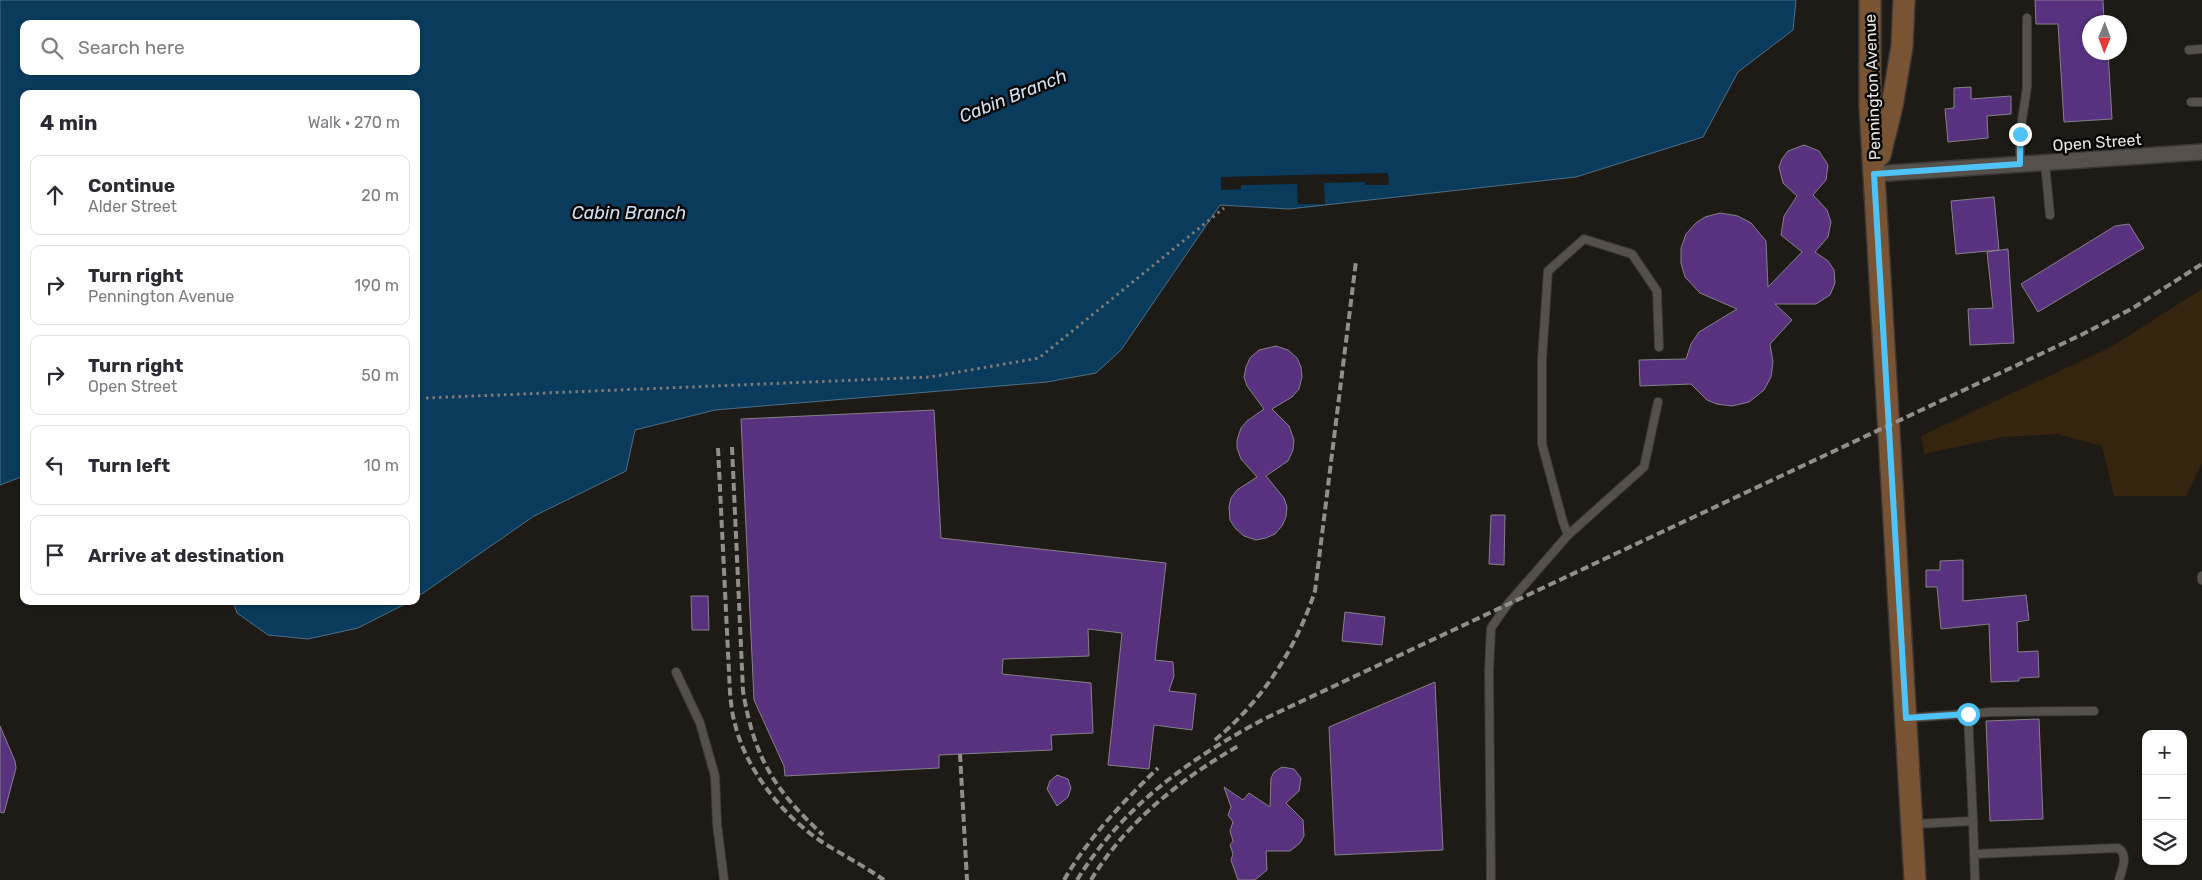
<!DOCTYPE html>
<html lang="en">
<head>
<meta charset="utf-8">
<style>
	:root { --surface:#fff; --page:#f2f2f3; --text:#2b2b33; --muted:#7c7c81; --line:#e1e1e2 }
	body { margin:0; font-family:Rubik,sans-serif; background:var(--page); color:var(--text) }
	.controls { position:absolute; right:15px; bottom:15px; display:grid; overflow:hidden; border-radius:10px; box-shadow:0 1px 4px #0004 }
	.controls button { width:45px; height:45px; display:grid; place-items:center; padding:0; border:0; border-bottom:1px solid var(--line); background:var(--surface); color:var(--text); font:25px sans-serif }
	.compass { position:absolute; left:2082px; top:15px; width:45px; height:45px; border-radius:50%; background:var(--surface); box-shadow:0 1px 4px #0004; rotate:181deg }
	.stop { position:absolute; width:15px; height:15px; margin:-11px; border:4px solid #4fc3f7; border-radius:50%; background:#fff }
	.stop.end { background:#4fc3f7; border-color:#fff; box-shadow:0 1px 5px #0008 }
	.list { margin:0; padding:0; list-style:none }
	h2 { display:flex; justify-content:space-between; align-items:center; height:65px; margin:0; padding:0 20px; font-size:21px }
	h2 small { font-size:16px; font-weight:400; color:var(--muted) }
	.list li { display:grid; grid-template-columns:32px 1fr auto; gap:15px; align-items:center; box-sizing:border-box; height:80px; margin:0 10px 10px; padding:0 10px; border:1px solid var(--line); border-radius:10px }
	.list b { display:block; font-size:19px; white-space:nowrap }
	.list p { margin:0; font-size:16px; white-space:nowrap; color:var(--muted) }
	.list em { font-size:16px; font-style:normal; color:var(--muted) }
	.icon { flex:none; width:28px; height:28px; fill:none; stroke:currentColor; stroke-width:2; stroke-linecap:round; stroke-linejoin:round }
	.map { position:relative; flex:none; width:2202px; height:880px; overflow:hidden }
	.search { position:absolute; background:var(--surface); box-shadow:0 1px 4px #0004; left:20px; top:20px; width:400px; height:55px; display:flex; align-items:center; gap:12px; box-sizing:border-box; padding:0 18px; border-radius:10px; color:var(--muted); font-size:19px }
	.panel { position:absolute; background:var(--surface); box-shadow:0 1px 4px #0004; left:20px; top:90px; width:400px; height:515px; border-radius:10px }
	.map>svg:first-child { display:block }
	.green { fill:#35250f }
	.water { fill:#0a3b5c; stroke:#4e6f85; fill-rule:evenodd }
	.pier { fill:#1e1a15 }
	.building { fill:#58327e; stroke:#848189 }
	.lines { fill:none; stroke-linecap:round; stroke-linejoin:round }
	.lane-casing { stroke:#3a3735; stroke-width:10 }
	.street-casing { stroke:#3a3735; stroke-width:18 }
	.secondary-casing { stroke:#3a3735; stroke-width:24 }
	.path { stroke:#7e7a76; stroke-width:3; stroke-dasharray:2.5 4; stroke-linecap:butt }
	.lane { stroke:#55504a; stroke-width:8 }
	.street { stroke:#55504a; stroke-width:15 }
	.secondary { stroke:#785434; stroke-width:21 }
	.rail { stroke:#928f8b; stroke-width:4; stroke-dasharray:8 4; stroke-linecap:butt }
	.route { stroke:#4fc3f7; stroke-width:6 }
	.labels { text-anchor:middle; stroke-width:5; stroke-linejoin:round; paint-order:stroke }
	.street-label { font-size:16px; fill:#ebe9e5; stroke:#070604 }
	.water-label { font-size:18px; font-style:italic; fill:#cee1f2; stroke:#070604 }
</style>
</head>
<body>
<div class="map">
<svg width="2202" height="880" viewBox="0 0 2202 880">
	<rect width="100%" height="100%" fill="#1e1a15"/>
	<path class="green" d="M2202,289V463L2186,496H2114L2102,446L2057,434L2003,437L1924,454L1921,436L2111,347Z"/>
	<path class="water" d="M0,0H1796L1793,30L1738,72L1703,137L1576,177L1289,209L1220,205L1121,350L1096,373L1047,382L715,410L635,430L626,471L534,516L416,598V94H24V476L0,485ZM24,24H416V71H24Z
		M233,601H411L358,628L308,639L268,635L237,613Z"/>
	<path class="pier" d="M1388,173L1389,185H1365V182L1324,183L1325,204H1298L1297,184L1241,185V189L1221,190V177Z"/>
	<path class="building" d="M2035,0H2103L2104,22H2090V52H2108L2112,119L2064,122L2058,24H2036Z
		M1971,87V99L2011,96V114L1987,116L1988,138L1948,142L1945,109L1954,108V88Z
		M1804,145L1819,151L1828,165L1826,180L1813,195L1827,210L1831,222L1828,237L1815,252L1828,261L1834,270L1835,283L1830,295L1816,304H1775L1792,320L1770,344L1773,362L1771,377L1764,390L1749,402L1732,406L1717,404L1707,400L1691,384L1640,386L1639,360L1686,359L1691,344L1699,332L1737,309L1700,293L1685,277L1681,263V248L1686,234L1696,223L1705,217L1720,213L1738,216L1751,223L1766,241L1768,287L1802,252L1781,235L1784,216L1797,196L1783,183L1779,167L1782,159L1788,151Z
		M1994,197L1999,250L1956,254L1951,201Z
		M2129,224L2144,248L2038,312L2021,284L2115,226Z
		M2008,249L2014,343L1970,345L1968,309L1993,308L1987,252Z
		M1276,346L1288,350L1297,358L1301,367L1302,377L1299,389L1292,397L1272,409L1289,426L1294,440L1293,450L1288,461L1266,476L1284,498L1287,507L1286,517L1282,526L1275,534L1266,538L1256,540L1244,536L1235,528L1230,520L1229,507L1231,498L1237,490L1257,477L1241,459L1237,448V440L1241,428L1247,421L1264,409L1247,386L1244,377L1246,367L1250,358L1259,350Z
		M934,410L941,538L1166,563L1155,660L1173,662L1174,676L1169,691L1196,694L1192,730L1154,725L1149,769L1108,765L1122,633L1088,629L1089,656L1003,659L1002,674L1091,683L1093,733L1051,735L1052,750L939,755V768L785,776L784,766L754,700L741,419Z
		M1491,515H1505L1504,565L1489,564Z
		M1963,560V601L2026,595L2029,620L2017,622L2018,652L2038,651L2039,677L2019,678V681L1991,682L1989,624L1941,629L1937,587H1926V570H1940V561Z
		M691,596H708L709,630H692Z
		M1345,612L1385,617L1382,645L1342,641Z
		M1435,682L1443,850L1335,855L1329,727Z
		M2039,719L2043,819L1990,821L1986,721Z
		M0,726L15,761L16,768L4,813L0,812Z
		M1282,767L1294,769L1301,778L1299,791L1286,803L1303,820L1304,836L1300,843L1290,851H1266L1267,870L1255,880H1238L1231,860L1233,854L1230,845L1233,841L1230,831L1233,822L1228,815L1231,807L1224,787L1243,800L1249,793L1270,807L1271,778L1274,772Z
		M1057,775L1068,779L1071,788L1068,797L1057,806L1047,789L1050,781Z"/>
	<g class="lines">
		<defs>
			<path id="lane" d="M2189,50L2202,49
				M2191,102H2202
				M2045,163L2050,215
				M2020,164V134L2027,87V18
				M1568,535L1563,522L1542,444V359L1548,271L1584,239L1632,254L1657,291L1659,347
				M2202,576V580
				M676,672L700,723L715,776L717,824L724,880
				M1968,714L1973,821
				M1908,718L1992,712L2094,711
				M1914,824L1973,821L1975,880
				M1974,854L2118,848C2129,855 2122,869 2119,880
				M1491,880L1489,671L1491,628L1507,605L1568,535L1644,467L1658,402"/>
			<path id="street" d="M1875,174L2202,152"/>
			<path id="secondary" d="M1870,0V106L1915,880
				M1880,155L1892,106L1902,46L1904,0"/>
		</defs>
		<use href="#lane" class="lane-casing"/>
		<use href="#street" class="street-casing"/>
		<use href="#secondary" class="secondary-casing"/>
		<path class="path" d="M426,398L930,377L1039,358L1224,208"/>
		<use href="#lane" class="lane"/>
		<use href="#street" class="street"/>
		<use href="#secondary" class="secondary"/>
		<path class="rail" d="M732,447L743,691C754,757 774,790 823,835
			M718,448L730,693C731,703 732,714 735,724C746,770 783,816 822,842C843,855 864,866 884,880
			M1215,740C1262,701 1296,649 1315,591L1356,261
			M960,754L967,880
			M1064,880C1089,837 1123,802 1158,768
			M1077,880C1123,806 1190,758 1266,718L2081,335L2133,308L2202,264
			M1091,880C1126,822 1182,778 1240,745"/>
	</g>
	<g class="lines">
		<path class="route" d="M1968,714L1906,718L1874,174L2020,164V134"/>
	</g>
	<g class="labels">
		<g class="street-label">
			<text transform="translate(1872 87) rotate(-92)" y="6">Pennington Avenue</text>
			<text transform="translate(2097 142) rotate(-4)" y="6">Open Street</text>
		</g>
		<g class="water-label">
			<text transform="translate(1013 96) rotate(-22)" y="6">Cabin Branch</text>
			<text x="629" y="219">Cabin Branch</text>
		</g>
	</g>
</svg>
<div class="controls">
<button>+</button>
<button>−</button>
<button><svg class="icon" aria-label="layers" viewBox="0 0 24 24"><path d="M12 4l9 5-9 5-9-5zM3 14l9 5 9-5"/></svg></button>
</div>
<svg class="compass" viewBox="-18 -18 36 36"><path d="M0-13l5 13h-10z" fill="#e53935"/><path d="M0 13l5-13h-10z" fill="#7c7c81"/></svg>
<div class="stop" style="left:1968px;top:714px"></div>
<div class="stop end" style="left:2020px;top:134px"></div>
<div class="search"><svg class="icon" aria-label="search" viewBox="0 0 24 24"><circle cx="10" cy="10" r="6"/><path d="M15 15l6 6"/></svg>Search here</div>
<section class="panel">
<h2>4 min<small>Walk · 270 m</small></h2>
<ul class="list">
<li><svg class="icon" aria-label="ahead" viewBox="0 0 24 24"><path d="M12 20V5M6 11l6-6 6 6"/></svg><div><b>Continue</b><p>Alder Street</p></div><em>20 m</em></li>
<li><svg class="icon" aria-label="right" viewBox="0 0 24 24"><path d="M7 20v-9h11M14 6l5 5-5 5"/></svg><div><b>Turn right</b><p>Pennington Avenue</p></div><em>190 m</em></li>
<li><svg class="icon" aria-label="right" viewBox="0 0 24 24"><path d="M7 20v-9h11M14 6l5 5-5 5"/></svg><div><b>Turn right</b><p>Open Street</p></div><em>50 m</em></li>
<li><svg class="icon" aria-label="left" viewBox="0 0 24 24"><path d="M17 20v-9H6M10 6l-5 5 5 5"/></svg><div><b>Turn left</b></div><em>10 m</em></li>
<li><svg class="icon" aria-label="arrive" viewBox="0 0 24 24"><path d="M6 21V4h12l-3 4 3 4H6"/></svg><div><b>Arrive at destination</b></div></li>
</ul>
</section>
</div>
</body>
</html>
